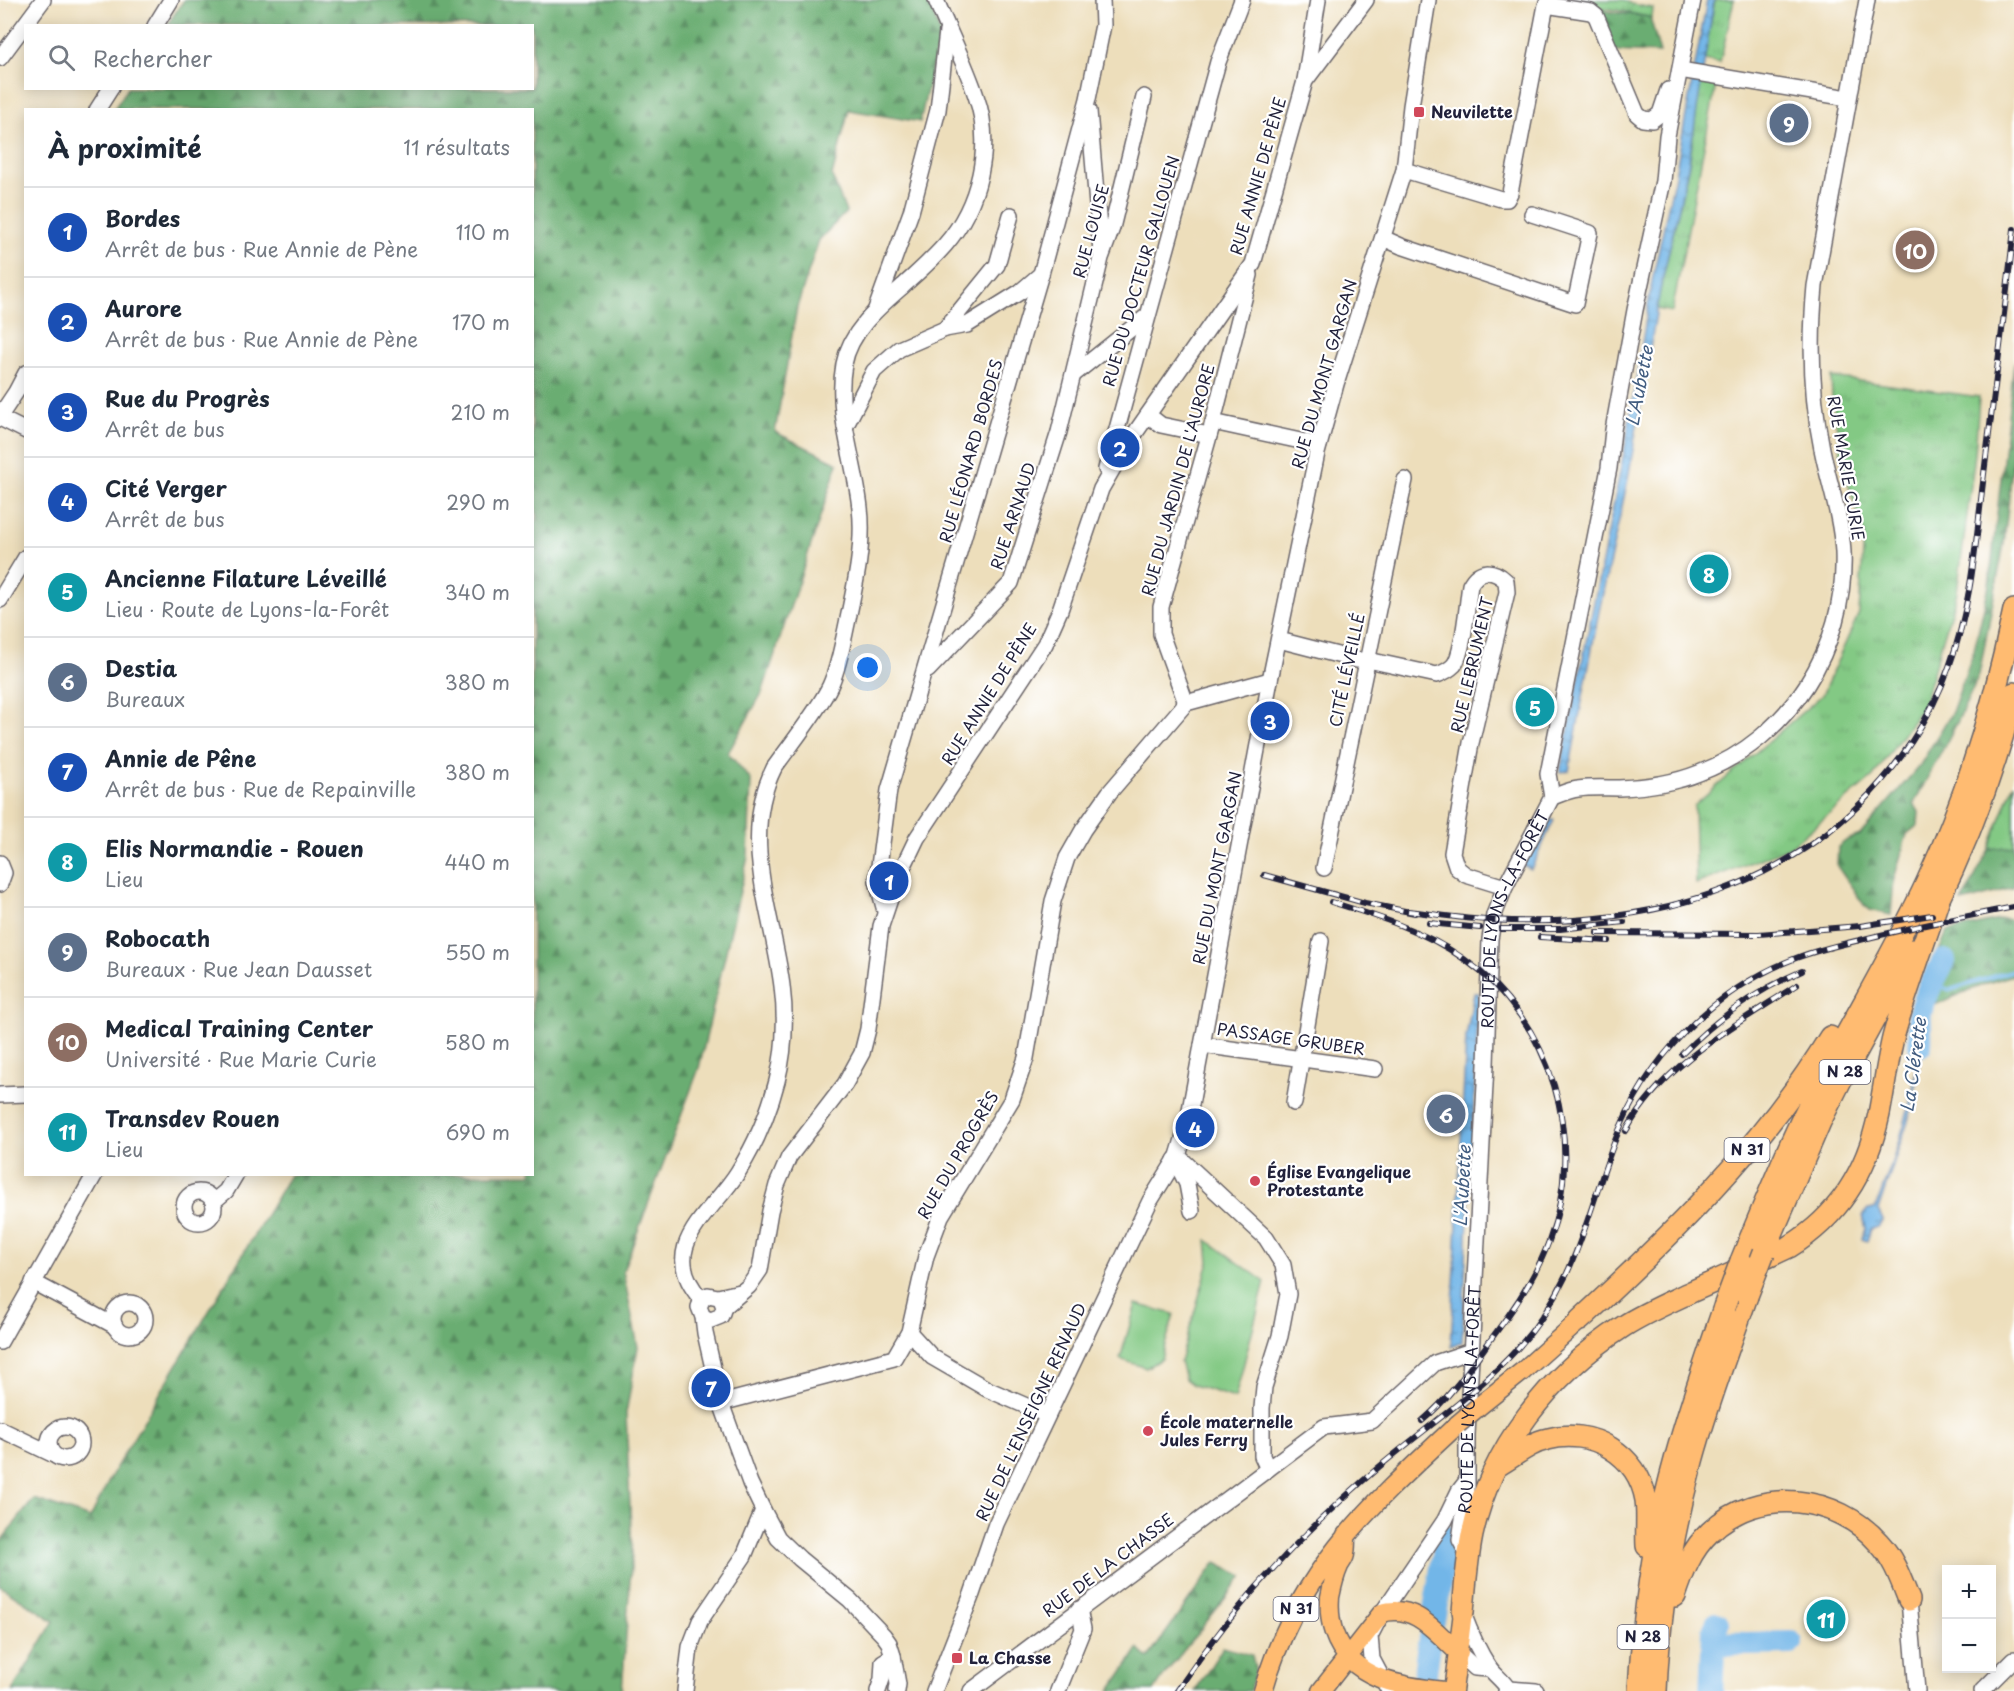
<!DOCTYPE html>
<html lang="fr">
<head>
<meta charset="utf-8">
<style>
	:root { --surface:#fff; --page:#f2f2f3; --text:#1f2937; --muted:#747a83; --line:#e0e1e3; --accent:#0b8043 }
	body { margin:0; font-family:"Playpen Sans",sans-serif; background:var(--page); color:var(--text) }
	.controls { position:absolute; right:18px; bottom:18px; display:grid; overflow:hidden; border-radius:0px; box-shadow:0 3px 15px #0003 }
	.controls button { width:54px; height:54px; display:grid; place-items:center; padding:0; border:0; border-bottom:2px solid var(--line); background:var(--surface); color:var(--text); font:30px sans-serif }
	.you { position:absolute; left:868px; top:668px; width:21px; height:21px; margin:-15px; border:4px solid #fff; border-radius:50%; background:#1a73e8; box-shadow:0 0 0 9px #1a73e833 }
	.badge { display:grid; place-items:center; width:39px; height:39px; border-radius:50%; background:var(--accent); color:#fff; font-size:20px; font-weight:700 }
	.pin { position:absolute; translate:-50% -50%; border:3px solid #fff; box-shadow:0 2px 6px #0006 }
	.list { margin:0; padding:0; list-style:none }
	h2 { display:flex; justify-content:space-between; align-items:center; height:78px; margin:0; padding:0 24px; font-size:26px }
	h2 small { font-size:20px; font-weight:400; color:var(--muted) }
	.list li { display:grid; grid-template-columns:39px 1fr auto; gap:18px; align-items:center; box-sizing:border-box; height:90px; padding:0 24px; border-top:2px solid var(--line) }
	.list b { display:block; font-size:22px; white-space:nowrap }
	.list p { margin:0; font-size:20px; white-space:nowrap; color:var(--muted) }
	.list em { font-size:20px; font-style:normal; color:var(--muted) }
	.icon { flex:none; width:33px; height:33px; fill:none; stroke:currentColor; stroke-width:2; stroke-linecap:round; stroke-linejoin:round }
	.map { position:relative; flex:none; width:2014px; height:1691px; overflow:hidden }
	.search { position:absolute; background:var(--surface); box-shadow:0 3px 15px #0003; left:24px; top:24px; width:510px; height:66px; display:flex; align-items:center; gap:15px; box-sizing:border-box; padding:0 21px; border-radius:0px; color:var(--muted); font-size:22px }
	.panel { position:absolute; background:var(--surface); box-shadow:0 3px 15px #0003; left:24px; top:108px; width:510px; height:1068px; border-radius:0px }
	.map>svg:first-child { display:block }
	.grass { fill:url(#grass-tufts); stroke:#527660; stroke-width:1.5 }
	.forest { fill:url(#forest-firs); stroke:#466856; stroke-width:1.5 }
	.park { fill:#83c984; stroke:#527660; stroke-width:1.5 }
	.water { fill:url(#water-ripples); stroke:#4a6c92; stroke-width:1.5 }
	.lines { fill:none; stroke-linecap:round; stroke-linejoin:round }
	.stream { stroke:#72b6e8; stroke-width:4 }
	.river { stroke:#72b6e8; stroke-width:24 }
	.minor-casing { stroke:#696468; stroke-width:18 }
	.major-casing { stroke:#696468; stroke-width:21 }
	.highway-casing { stroke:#696468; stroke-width:24 }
	.minor { stroke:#fff; stroke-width:15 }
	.major { stroke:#ffbb71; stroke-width:18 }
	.highway { stroke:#ffbb71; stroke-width:21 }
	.rail-casing { stroke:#22223b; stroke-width:6 }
	.rail { stroke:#fff; stroke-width:4; stroke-dasharray:11; stroke-linecap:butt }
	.major-bridge-casing { stroke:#696468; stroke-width:21; stroke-linecap:butt }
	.highway-bridge-casing { stroke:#696468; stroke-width:24; stroke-linecap:butt }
	.major-bridge { stroke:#ffbb71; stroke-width:18 }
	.highway-bridge { stroke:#ffbb71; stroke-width:21 }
	.poi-dot { fill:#d1495b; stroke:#fff; stroke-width:2 }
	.labels { text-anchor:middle; stroke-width:4.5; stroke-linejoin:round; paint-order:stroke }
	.shield { fill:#fff; stroke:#646476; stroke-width:1.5 }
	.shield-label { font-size:15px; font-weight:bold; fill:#22223b }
	.poi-label { font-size:16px; font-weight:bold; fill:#22223b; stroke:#fff; text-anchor:start }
	.street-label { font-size:16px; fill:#22223b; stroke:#fff }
	.water-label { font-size:18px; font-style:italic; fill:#425d80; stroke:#fff }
</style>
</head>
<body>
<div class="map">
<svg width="2014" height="1691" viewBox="0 0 2014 1691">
	<defs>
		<pattern id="grass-tufts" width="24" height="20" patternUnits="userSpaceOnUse" patternTransform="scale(1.5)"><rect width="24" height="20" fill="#83c984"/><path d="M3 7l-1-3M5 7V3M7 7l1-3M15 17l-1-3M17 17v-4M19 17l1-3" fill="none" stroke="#71ac73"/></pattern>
		<pattern id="forest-firs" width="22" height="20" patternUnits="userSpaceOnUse" patternTransform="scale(1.5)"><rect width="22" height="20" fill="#6aad72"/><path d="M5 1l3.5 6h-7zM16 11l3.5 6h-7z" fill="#578c5f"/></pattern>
		<pattern id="water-ripples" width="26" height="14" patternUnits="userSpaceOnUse" patternTransform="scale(1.5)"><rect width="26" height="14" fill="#72b6e8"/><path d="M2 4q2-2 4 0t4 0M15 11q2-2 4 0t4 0" fill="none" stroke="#5d94bd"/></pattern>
	</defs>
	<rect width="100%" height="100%" fill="#fff"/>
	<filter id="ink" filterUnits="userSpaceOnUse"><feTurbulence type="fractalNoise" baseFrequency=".0167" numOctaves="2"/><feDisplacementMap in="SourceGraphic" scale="12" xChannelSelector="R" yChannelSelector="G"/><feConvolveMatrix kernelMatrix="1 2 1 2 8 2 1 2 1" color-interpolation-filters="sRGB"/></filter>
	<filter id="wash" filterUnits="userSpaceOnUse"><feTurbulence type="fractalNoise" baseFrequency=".008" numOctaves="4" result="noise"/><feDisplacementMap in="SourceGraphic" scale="24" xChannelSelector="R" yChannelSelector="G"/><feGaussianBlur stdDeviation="1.35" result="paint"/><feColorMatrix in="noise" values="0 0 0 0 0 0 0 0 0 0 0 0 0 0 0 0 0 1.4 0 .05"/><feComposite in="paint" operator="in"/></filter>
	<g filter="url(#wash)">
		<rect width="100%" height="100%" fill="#eddebb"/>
		<path class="grass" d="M1564,0H1624L1631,4L1653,8L1652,18L1617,10L1564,3Z
			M1715,0H1734L1720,63L1704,60Z
			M1700,83L1716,85L1672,312L1656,309L1690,160Z
			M1831,377L1979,397L1975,454L1957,592L1923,706L1873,777L1790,847L1696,884L1694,806L1822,695L1859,613L1864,535L1842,462L1832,397Z"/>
		<path class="forest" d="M184,0H928L940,33L920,122L849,110L832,176L846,212L819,240L797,307L775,432L838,463L762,693L728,753L751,780L748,857L699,1068L623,1271L638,1347L626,1413L632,1553L622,1691H12L54,1621L0,1586V1542L34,1499L90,1518L115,1469L290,1175L532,1174V526L538,517L532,498V110L114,109L128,88H532V26L167,25Z
			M1597,10L1650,17L1660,53L1614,51Z
			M2014,363V449L2004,544L1979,675L1957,723L1914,803L1919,812L1918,825L1907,834L1894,879L1891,915L1870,910L1864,905L1837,866L1838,847L1847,840L1860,835L1891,799L1920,765L1952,712L1974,650L1989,585Z
			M2014,783V888L1962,902L1989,849Z
			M2002,919L2014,920V975L1987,983L1913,1014L1947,932Z
			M1216,1562L1243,1576L1165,1674L1154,1691H1110L1138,1649L1148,1658Z
			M1223,1647L1252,1655L1255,1669L1250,1691H1195Z"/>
		<path class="park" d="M2014,783V846L1989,849Z
			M1207,1240L1265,1282L1235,1398L1193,1385L1185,1379L1180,1362L1209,1262Z
			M1136,1304L1174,1314L1161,1359L1146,1368L1120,1359Z"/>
		<path class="water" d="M1707,0H1714L1688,167L1660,290L1628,479L1599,611L1569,771L1560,772L1625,447L1652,281L1675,175Z
			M1547,820H1554L1531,869L1522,865Z
			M1474,993H1479L1462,1342L1451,1347L1466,1037Z
			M1922,1014L1921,1051L1912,1109L1878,1210L1883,1220L1878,1227L1871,1229L1867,1241L1862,1239L1866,1229L1863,1215L1868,1209H1875C1895,1155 1915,1102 1919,1044C1919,1035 1921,1025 1917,1016Z"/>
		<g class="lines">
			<path class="stream" d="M1932,983L1950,990L2014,970"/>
			<path class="river" d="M1920,1045C1921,1037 1919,1019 1920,1013C1925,994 1935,977 1944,961
				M1433,1621L1444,1556V1536
				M1714,1643L1746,1644L1791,1643
				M1424,1681L1430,1638
				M1711,1691L1714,1631L1717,1624"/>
		</g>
	</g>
	<g filter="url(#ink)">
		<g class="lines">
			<defs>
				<g id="minor">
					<path d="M155,26L171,0"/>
					<path d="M0,58L43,0"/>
					<path d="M1680,70L1848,98"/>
					<path d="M1305,80L1318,0"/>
					<path d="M97,110L111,88"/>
					<path d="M1089,111L1101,252"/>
					<path d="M1404,170L1501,199H1507L1510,193L1546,5L1591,12L1596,16L1637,114L1643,119L1652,120L1660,114L1668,90"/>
					<path d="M1383,238L1401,246L1575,304L1590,233L1532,214"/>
					<path d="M876,309L911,212L938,110L947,31"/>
					<path d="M945,329L967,325L1020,292L1041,274"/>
					<path d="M1073,375L1147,316"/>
					<path d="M1148,415L1161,425L1209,435"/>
					<path d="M0,416L16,392L26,373"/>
					<path d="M0,418L26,431"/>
					<path d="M1213,422L1319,445"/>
					<path d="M845,427L874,371L899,349L945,329L997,265L1011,215"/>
					<path d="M1106,469L1218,62L1242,0"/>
					<path d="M0,600L26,557"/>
					<path d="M1279,640L1357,660H1368L1437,675C1443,673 1449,670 1454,665C1464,652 1467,603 1470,585C1479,568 1493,569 1506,581L1507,592L1471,743L1452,853L1457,868L1466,875L1505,887"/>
					<path d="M928,670L1011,583L1059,432L1101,258L1112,228L1144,97"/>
					<path d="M1186,703L1161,634V607L1213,422L1250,275"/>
					<path d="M1552,797C1561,794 1569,790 1578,789C1591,787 1605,788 1619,788C1646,787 1674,783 1699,773C1789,739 1847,648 1843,552C1841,516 1829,484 1822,449C1811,396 1810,340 1815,286L1867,0"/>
					<path d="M0,863L4,873L0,884"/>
					<path d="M1324,868L1405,480"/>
					<path d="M885,911L877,881L889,790L1041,274L1088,99L1103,25L1102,0"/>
					<path d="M1202,1045L1375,1069"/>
					<path d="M0,1095L26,1094"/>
					<path d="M1294,1103L1321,941"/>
					<path d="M1178,1156L1266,1238L1283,1265L1288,1294L1280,1336L1264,1387L1262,1408V1456L1268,1469L1324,1427L1372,1421L1435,1363L1471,1351"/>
					<path d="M1175,1160L1187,1184L1192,1211"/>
					<circle cx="199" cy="1207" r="15"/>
					<path d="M213,1202L226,1191L236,1174"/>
					<path d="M33,1282L115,1326"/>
					<path d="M740,1292L718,1297L708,1295L702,1300L699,1307L703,1317L705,1333L721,1403L750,1483L763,1510L778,1538L800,1559L850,1600L884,1636L889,1643L893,1656L898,1684L897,1691"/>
					<path d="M702,1300C654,1247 712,1214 738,1172C755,1145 769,1112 777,1081C785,1050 786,1018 782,986C773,914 739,838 774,768C791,744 818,711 830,686C838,669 841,651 845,633C853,594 865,548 860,508C855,460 835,413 844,364C850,331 879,307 903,286C917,273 932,260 945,245C979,206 994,146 976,96C965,63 949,32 936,0"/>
					<circle cx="129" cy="1319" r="16"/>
					<path d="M724,1307L749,1286L760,1270L770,1211L777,1185L789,1157L845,1084L862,1053L868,1029L881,926L895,884L917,838L1045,644L1060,610L1101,489L1124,449L1253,264L1305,81L1366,0"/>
					<path d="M703,1317L711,1320L721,1316L724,1307L721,1299"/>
					<path d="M909,1332L932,1357L987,1389L1047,1415"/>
					<path d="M0,1342L95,1174"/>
					<path d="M721,1403L894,1358L909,1332L926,1256L941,1216L1012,1099L1026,1058L1053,901L1067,858L1083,830L1109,793L1186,703L1270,680"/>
					<circle cx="65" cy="1443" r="16"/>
					<path d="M0,1429L54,1455"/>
					<path id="s1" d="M1468,1555L1460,1540L1467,1491V1435L1486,1065L1490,939L1494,915L1505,887L1552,797L1548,774L1609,468L1613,430L1635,310L1663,181L1667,136L1693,0"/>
					<path d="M1909,1600L1917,1691"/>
					<path d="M1463,1613C1470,1632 1478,1650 1489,1667C1494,1675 1503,1680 1508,1689"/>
					<path d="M1459,1653L1475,1668L1490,1669"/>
					<path d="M685,1691L690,1647L700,1621L744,1556L763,1510"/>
					<path d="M878,1691L882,1679L883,1662L893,1656"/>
					<path d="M934,1691L972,1594L996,1524L1150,1201L1178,1156L1187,1126L1270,680L1317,453L1336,384L1404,170L1411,106L1428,0"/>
					<path d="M971,1691L1268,1469"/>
					<path d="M1058,1691L1083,1629L1079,1609"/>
					<path d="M1389,1691L1372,1659L1370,1636L1382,1613L1445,1520L1459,1491L1466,1482"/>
					<path d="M1506,1691L1508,1689L1536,1691"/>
					<path d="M1982,1691L2014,1659"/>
				</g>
				<path id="major" d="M1478,1407L1523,1371L1580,1320
					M1346,1535C1346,1541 1346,1548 1345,1554C1345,1558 1341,1562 1339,1566C1335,1575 1332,1587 1330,1597C1329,1609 1330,1621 1334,1633C1350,1680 1403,1687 1445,1691
					M1263,1691C1297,1571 1371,1505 1458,1424
					M1321,1691L1382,1613C1416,1603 1436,1633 1459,1653
					M1453,1691L1463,1612"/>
				<path id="highway" d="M1934,909C1968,841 1996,767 2014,693
					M1764,1252L1820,1122L1841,1080L1912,950
					M1741,1261C1763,1208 1784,1154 1810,1103C1847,1029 1892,958 1927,882C1967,796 1995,703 2014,610
					M1580,1320C1672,1235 1764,1145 1830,1037
					M1499,1465C1515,1456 1529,1443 1548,1439C1591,1427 1638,1454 1646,1500C1648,1515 1646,1531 1647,1546
					M1675,1596C1683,1572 1691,1550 1710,1532C1758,1485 1837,1495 1879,1543C1894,1559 1901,1580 1909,1600
					M1463,1612C1465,1586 1467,1560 1472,1535C1491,1448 1550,1374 1624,1326C1646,1312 1670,1302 1693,1291C1725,1277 1757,1262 1789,1247C1839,1216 1867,1172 1879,1114C1884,1089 1887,1063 1893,1038C1906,990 1924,944 1939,898
					M1639,1691C1643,1613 1654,1535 1675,1460C1689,1408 1707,1357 1724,1307
					M1656,1691C1659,1614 1672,1536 1692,1461C1707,1405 1728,1350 1747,1296"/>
			</defs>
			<use href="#minor" class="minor-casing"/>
			<use href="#major" class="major-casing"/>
			<use href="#highway" class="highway-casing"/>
			<use href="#minor" class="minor"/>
			<use href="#major" class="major"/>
			<use href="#highway" class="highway"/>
			<defs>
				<path id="rail" d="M1264,875L1365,903L1415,913
					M1331,902C1377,916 1425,931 1464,959C1553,1022 1587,1140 1549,1241C1537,1274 1518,1303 1497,1331C1474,1362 1452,1396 1422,1421
					M1408,911C1435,914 1463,919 1490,920C1623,928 1762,900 1860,804C1899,766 1931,718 1949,667C1972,605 1976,539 1984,474C1994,392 2005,311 2014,229
					M1429,923L1480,928
					M1501,929H1560L1624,922
					M1597,933L1759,934L1860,926L1932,915
					M1540,937L1609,941
					M1682,1054C1716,1019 1757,990 1802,971
					M1626,1131C1663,1064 1734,1026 1797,985
					M1177,1691C1233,1607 1302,1532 1379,1467C1425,1428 1477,1393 1517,1349C1576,1284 1585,1220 1614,1143C1645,1059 1713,990 1796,958C1817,950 1839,945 1860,940C1911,927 1963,917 2014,907"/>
			</defs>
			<use href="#rail" class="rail-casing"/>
			<use href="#rail" class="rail"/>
			<defs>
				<path id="major-bridge" d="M1458,1424L1478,1407"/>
				<path id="highway-bridge" d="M1747,1296L1764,1252
					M1724,1307L1741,1261"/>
			</defs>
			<use href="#major-bridge" class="major-bridge-casing"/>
			<use href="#highway-bridge" class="highway-bridge-casing"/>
			<use href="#major-bridge" class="major-bridge"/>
			<use href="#highway-bridge" class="highway-bridge"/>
		</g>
	</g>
	<g class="poi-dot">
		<rect x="1413" y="106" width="12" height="12" rx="3"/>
		<circle cx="1255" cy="1181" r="6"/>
		<circle cx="1148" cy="1431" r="6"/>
		<rect x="951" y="1652" width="12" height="12" rx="3"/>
	</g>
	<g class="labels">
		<g class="shield">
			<rect x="1819.5" y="1060" width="51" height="24" rx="4.5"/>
			<rect x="1724.5" y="1138" width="45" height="24" rx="4.5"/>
			<rect x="1273.5" y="1597" width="45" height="24" rx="4.5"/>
			<rect x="1617.5" y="1625" width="51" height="24" rx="4.5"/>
		</g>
		<g class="shield-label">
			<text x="1845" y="1077">N 28</text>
			<text x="1747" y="1155">N 31</text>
			<text x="1296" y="1614">N 31</text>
			<text x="1643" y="1642">N 28</text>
		</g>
		<g class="poi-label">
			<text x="1431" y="118">Neuvilette</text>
			<text x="1267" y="1178">Église Evangelique<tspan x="1267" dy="18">Protestante</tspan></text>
			<text x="1160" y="1428">École maternelle<tspan x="1160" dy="18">Jules Ferry</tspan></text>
			<text x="969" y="1664">La Chasse</text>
		</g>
		<g class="street-label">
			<text transform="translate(1258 176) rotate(-74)" y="6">RUE ANNIE DE PÈNE</text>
			<text transform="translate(1091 231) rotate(-75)" y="6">RUE LOUISE</text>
			<text transform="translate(1141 271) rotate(-74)" y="6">RUE DU DOCTEUR GALLOUEN</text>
			<text transform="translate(1324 374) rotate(-74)" y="6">RUE DU MONT GARGAN</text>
			<text transform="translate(971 451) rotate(-74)" y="6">RUE LÉONARD BORDES</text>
			<text transform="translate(1846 468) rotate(80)" y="6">RUE MARIE CURIE</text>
			<text transform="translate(1178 480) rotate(-75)" y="6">RUE DU JARDIN DE L'AURORE</text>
			<text transform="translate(1013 516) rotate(-72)" y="6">RUE ARNAUD</text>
			<text transform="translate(1472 665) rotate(-77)" y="6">RUE LEBRUMENT</text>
			<text transform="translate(1347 670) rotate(-78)" y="6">CITÉ LÉVEILLÉ</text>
			<text transform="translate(989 694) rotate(-58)" y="6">RUE ANNIE DE PÈNE</text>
			<text transform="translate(1217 868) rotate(-79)" y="6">RUE DU MONT GARGAN</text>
			<text dy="6" stroke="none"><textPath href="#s1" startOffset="644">ROUTE DE LYONS-LA-FORÊT</textPath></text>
			<text transform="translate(1291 1039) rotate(8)" y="6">PASSAGE GRUBER</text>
			<text transform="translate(958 1155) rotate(-60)" y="6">RUE DU PROGRÈS</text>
			<text dy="6" stroke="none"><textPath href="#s1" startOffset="158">ROUTE DE LYONS-LA-FORÊT</textPath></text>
			<text transform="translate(1031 1412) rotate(-65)" y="6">RUE DE L'ENSEIGNE RENAUD</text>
			<text transform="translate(1108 1565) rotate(-37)" y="6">RUE DE LA CHASSE</text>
		</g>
		<g class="water-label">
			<text transform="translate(1640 386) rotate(-79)" y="6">L'Aubette</text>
			<text transform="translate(1914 1065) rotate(-82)" y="6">La Clérette</text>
			<text transform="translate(1463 1186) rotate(-87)" y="6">L'Aubette</text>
		</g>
	</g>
</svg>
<div class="controls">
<button>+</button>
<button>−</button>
</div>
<div class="you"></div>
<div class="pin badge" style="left:889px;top:881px;background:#1a4fb4">1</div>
<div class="pin badge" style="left:1120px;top:448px;background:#1a4fb4">2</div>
<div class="pin badge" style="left:1270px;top:721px;background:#1a4fb4">3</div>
<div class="pin badge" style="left:1195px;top:1128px;background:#1a4fb4">4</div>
<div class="pin badge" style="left:1535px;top:707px;background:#0f9aa8">5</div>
<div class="pin badge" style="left:1446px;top:1114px;background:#5c6f8a">6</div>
<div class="pin badge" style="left:711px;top:1388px;background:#1a4fb4">7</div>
<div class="pin badge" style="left:1709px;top:574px;background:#0f9aa8">8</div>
<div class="pin badge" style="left:1789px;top:123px;background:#5c6f8a">9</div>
<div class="pin badge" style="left:1915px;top:250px;background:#8d6e63">10</div>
<div class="pin badge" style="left:1826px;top:1619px;background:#0f9aa8">11</div>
<div class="search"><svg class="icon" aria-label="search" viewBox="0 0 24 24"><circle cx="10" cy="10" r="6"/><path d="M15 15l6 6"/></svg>Rechercher</div>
<section class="panel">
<h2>À proximité<small>11 résultats</small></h2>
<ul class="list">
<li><span class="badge" style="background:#1a4fb4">1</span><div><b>Bordes</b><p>Arrêt de bus · Rue Annie de Pène</p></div><em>110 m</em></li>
<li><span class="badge" style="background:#1a4fb4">2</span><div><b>Aurore</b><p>Arrêt de bus · Rue Annie de Pène</p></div><em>170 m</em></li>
<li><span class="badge" style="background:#1a4fb4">3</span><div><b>Rue du Progrès</b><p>Arrêt de bus</p></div><em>210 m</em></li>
<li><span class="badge" style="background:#1a4fb4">4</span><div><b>Cité Verger</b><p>Arrêt de bus</p></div><em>290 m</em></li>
<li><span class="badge" style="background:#0f9aa8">5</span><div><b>Ancienne Filature Léveillé</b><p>Lieu · Route de Lyons-la-Forêt</p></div><em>340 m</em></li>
<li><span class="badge" style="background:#5c6f8a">6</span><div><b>Destia</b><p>Bureaux</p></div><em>380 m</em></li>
<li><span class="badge" style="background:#1a4fb4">7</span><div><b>Annie de Pêne</b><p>Arrêt de bus · Rue de Repainville</p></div><em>380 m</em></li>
<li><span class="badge" style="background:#0f9aa8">8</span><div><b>Elis Normandie - Rouen</b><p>Lieu</p></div><em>440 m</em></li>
<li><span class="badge" style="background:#5c6f8a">9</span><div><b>Robocath</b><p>Bureaux · Rue Jean Dausset</p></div><em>550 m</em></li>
<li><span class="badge" style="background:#8d6e63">10</span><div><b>Medical Training Center</b><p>Université · Rue Marie Curie</p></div><em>580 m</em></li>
<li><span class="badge" style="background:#0f9aa8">11</span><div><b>Transdev Rouen</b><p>Lieu</p></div><em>690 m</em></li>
</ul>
</section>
</div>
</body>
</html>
